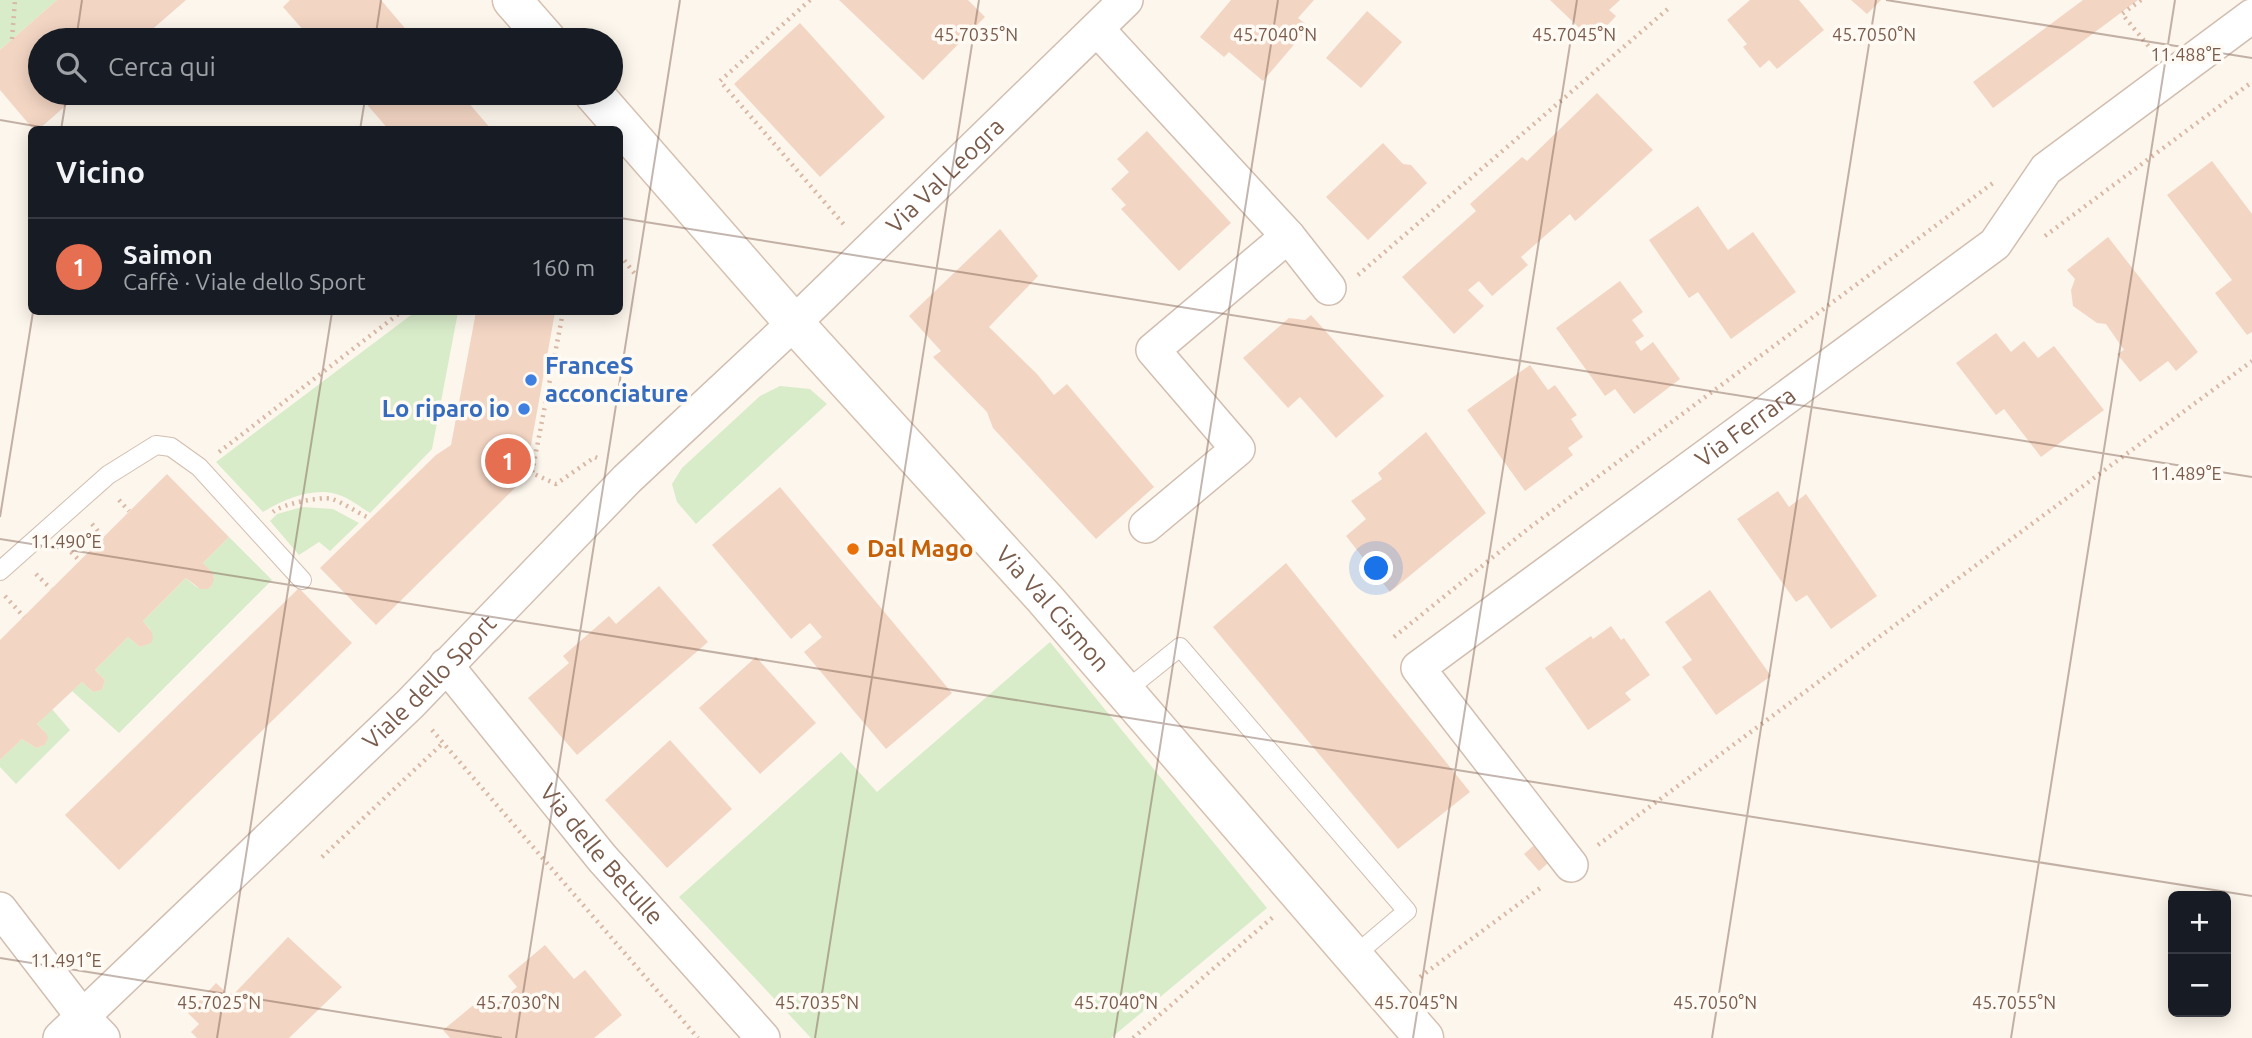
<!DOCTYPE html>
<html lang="it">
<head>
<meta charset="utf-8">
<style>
	:root { --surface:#171b24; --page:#20242c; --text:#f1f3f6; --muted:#9ea1a6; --line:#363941; --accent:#e76f51 }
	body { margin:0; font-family:Ubuntu,sans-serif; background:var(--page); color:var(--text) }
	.controls { position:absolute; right:21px; bottom:21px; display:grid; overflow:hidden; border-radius:10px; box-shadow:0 4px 18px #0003 }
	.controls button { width:63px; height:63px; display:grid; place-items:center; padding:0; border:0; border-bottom:2px solid var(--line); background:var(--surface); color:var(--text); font:35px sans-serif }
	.you { position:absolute; left:1377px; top:569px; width:24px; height:24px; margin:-18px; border:5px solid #fff; border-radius:50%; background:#1a73e8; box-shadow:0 0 0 10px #1a73e833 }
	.badge { display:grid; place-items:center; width:46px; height:46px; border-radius:50%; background:var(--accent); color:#fff; font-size:23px; font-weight:700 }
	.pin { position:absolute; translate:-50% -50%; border:4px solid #fff; box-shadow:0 2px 7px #0006 }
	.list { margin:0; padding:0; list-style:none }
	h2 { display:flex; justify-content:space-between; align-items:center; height:91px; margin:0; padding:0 28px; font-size:30px }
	h2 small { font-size:23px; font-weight:400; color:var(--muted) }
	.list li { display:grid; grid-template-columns:46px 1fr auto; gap:21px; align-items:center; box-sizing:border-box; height:98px; padding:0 28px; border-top:2px solid var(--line) }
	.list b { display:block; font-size:26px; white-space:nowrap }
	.list p { margin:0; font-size:23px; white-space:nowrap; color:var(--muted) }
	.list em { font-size:23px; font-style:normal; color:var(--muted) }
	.icon { flex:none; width:38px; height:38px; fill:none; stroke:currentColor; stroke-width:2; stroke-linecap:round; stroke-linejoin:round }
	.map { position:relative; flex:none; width:2252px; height:1038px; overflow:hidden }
	.search { position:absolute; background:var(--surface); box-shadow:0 4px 18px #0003; left:28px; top:28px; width:595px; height:77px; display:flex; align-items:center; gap:18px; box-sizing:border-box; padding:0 24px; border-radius:38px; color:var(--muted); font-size:26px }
	.panel { position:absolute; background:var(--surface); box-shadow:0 4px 18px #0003; left:28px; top:126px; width:595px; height:189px; border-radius:10px }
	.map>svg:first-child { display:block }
	.green { fill:#d8ecc9 }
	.building { fill:#f3d5c3 }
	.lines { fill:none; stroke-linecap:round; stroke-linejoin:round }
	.lane-casing { stroke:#d1beb0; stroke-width:20 }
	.street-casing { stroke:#d1beb0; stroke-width:36 }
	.secondary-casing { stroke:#d6c0b0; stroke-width:41 }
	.path { stroke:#d9b8a5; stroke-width:4.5; stroke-dasharray:2 5; stroke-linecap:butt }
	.lane { stroke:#fff; stroke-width:18 }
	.street { stroke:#fff; stroke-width:33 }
	.secondary { stroke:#fff; stroke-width:38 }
	.ticks { fill:none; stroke:#7a5c4d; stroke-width:2; stroke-opacity:0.45 }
	.shop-dot { fill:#3f7fe0; stroke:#fffaf3; stroke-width:2.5 }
	.food-dot { fill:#e8710a; stroke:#fffaf3; stroke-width:2.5 }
	.labels { text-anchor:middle; stroke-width:7; stroke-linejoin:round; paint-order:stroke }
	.street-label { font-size:24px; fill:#7a5c4d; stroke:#fffaf3 }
	.shop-label { font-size:24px; font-weight:bold; fill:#366cbe; stroke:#fffaf3; text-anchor:start }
	.food-label { font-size:24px; font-weight:bold; fill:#c56008; stroke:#fffaf3; text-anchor:start }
	.ticks-label { font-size:18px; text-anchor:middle; fill:#7a5c4d; stroke:#fffaf3; stroke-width:7; stroke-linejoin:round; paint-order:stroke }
</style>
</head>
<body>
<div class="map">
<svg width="2252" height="1038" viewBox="0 0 2252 1038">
	<rect width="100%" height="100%" fill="#fdf6ec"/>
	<path class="green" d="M0,0H57L0,50Z
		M415,312H458L432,449L370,513C360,507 348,497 336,494C312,487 283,500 263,512L216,462Z
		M780,386L810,389L827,404L696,524L677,502L672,484L682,468L760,396Z
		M302,507L333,509L359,523L330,551L319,542L299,555L270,521L277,514Z
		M229,537L272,580L119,733L72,691L82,682L93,692L102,690L105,680L95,670L128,637L140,647L150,643C155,633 150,629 143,621L186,578C194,585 200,593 210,587L214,577L203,563Z
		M1050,642L1267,908L1111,1038H811L679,897L841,752L877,792Z
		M52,709L70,730L16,784L0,767V760L22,739L36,748L45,745C50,735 44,731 37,724Z"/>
	<path class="building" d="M57,0H186L140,40H40V93H80L38,130H34L0,90V50Z
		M290,0H381L415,40H312L283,7Z
		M839,0H968L985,17L923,80Z
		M1231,0H1314L1298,18L1309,27L1263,81L1229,52L1224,57L1200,37Z
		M1550,0H1620L1609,10L1616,16L1593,41Z
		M1750,0H1799L1824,30L1777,69L1769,60L1760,68L1743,47L1747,44L1727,20Z
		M1851,0H1881L1867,14Z
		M2083,0H2138L1993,108L1973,82Z
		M1367,11L1402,42L1361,88L1326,58Z
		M800,23L885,117L820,177L734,84Z
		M357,93H460L492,130H389Z
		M1597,93L1653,150L1580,217L1575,221L1570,214L1521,257L1528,265L1492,296L1479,281L1468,290L1484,306L1454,334L1402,277L1476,211L1470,204L1522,157L1527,161Z
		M1147,131L1231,223L1179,271L1121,209L1126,205L1111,189L1129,172L1117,159Z
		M1383,143L1403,164L1411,165L1427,183L1368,240L1326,197Z
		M2212,161L2252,214V332L2247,335L2215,293L2232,280L2167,195Z
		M1698,206L1728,250L1753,232L1796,292L1731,339L1698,292L1689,298L1649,240Z
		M1000,229L1038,276L989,327L1037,374L1054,395L1067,384L1154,487L1096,539L993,428L987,412L933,357L941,351L909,316Z
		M2108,237L2198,352L2176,371L2168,361L2140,382L2117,354L2124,350L2106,324L2097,323L2073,306L2071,290L2075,279L2067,270Z
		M1620,281L1643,312L1632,320L1644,336L1635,342L1641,351L1653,342L1680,379L1634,414L1615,389L1605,396L1556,328Z
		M476,312H555L525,478L376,625L320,568L436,455L451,445Z
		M1311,315L1384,396L1336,438L1300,397L1288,408L1243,358L1289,318L1305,320Z
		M1996,333L2011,352L2024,341L2038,358L2054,346L2104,410L2041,457L2004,409L1996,415L1956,363Z
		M1530,365L1548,390L1555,385L1577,415L1571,419L1583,437L1568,448L1573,455L1525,491L1467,410Z
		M1426,432L1486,513L1390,592L1346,536L1366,519L1351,501L1382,479L1378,473Z
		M167,474L229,537L203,563L213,573L214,579L212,585L208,589H200L186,578L143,621L152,632L153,638L151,643L140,647L128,637L95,670L105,680L102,690L93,692L82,682L37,724L46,733L48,738L45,745L36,748L22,739L0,760V640Z
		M780,487L952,693L886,749L804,652L822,637L810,623L791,639L712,545Z
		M1778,491L1789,507L1806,494L1877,596L1831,629L1807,595L1796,602L1737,519Z
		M1286,563L1470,792L1398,849L1213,627Z
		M659,586L708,642L577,755L528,698L569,663L563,656L609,616L616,624Z
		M299,588L352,643L119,870L65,815Z
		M1710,590L1771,676L1716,715L1682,667L1692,660L1665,622Z
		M1611,626L1621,640L1624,638L1650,675L1625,693L1631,700L1588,730L1545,668L1591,636L1593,639Z
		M756,657L816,723L760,774L699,708Z
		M670,740L732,809L667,868L605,800Z
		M1539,841L1554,858L1539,871L1524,854Z
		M288,937L342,987L289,1038H197L191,1032L199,1024L188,1013L216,983L231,997Z
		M545,945L574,979L585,970L622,1015L594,1038H450L443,1030L487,994L496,1005L517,987L508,976Z"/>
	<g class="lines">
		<defs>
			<path id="lane" d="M0,571L108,475L156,445L171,447L199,467L302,580
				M1124,692L1180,647L1407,911L1354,956"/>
			<g id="street">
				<path d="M1097,29L1288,236L1329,288"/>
				<path d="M1146,526L1238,449L1153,350L1288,236"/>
				<path id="s1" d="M446,665L602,858L763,1038"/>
				<path id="s2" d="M1571,865L1418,668L1995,244L2046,169L2252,16"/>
				<path d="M0,909L83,1017L103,1038"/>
				<path id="s3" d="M60,1038L410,704L627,479L794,323L1126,0"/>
			</g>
			<g id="secondary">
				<path d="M512,0L547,40"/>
				<path id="s4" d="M593,93L794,323L1045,599L1424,1038"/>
			</g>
		</defs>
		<use href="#lane" class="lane-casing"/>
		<use href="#street" class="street-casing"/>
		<use href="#secondary" class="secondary-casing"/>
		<path class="path" d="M810,0L720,81L846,227
			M2141,0L2122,14L2151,49
			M12,39L15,0
			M2045,236L2252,82
			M620,255L635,274
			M1358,275L1669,8
			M563,312L532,473L556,484L595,457L600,459
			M219,452L401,312
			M119,500L129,511
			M273,512C282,504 321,496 332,499C344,503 356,512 367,517
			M92,524L103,537
			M66,547L79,560
			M36,574L51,589
			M5,596L24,617
			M1394,637L1529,528L1993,183
			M432,730L698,1038
			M1598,845L2252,361
			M322,857L443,743
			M1420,977L1543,886
			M1133,1038L1273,917"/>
		<use href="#lane" class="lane"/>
		<use href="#street" class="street"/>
		<use href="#secondary" class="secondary"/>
	</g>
	<path class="ticks" d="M1886,0L2252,58M76,40L82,0M375,40L381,0M0,120L58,130M61,130L67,93M360,130L366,93M620,218L2252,477M0,517L33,312M0,539L2252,896M0,958L502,1038M217,1038L332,312M516,1038L680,0M815,1038L979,0M1114,1038L1278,0M1413,1038L1577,0M1712,1038L1876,0M2011,1038L2175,0"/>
	<g class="shop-dot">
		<circle cx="531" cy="380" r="7"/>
		<circle cx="524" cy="409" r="7"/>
	</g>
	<circle class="food-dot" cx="853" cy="549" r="7"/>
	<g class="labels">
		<g class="street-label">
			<text dy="8" stroke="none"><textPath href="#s3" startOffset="1236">Via Val Leogra</textPath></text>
			<text dy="8" stroke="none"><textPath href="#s2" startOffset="656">Via Ferrara</textPath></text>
			<text dy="8" stroke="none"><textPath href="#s4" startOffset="691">Via Val Cismon</textPath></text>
			<text dy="8" stroke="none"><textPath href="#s3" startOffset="513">Viale dello Sport</textPath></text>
			<text dy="8" stroke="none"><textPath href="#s1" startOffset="245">Via delle Betulle</textPath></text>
		</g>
		<g class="shop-label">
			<text x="545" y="374">FranceS<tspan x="545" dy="28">acconciature</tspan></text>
			<text x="510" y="417" text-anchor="end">Lo riparo io</text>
		</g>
		<g class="food-label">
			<text x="867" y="557">Dal Mago</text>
		</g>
	</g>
	<g class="ticks-label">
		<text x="976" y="41">45.7035°N</text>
		<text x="1275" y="41">45.7040°N</text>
		<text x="1574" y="41">45.7045°N</text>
		<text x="1874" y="41">45.7050°N</text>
		<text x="2186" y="61">11.488°E</text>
		<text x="2186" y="480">11.489°E</text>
		<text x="66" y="548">11.490°E</text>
		<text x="66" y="967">11.491°E</text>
		<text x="219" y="1009">45.7025°N</text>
		<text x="518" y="1009">45.7030°N</text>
		<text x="817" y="1009">45.7035°N</text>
		<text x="1116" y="1009">45.7040°N</text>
		<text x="1416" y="1009">45.7045°N</text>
		<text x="1715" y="1009">45.7050°N</text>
		<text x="2014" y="1009">45.7055°N</text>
	</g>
</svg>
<div class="controls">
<button>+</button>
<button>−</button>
</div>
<div class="you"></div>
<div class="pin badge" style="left:508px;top:461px">1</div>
<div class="search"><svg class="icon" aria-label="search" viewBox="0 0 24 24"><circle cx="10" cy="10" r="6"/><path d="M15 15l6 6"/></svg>Cerca qui</div>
<section class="panel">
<h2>Vicino<small></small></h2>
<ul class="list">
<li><span class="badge">1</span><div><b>Saimon</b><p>Caffè · Viale dello Sport</p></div><em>160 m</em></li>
</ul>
</section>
</div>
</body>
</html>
